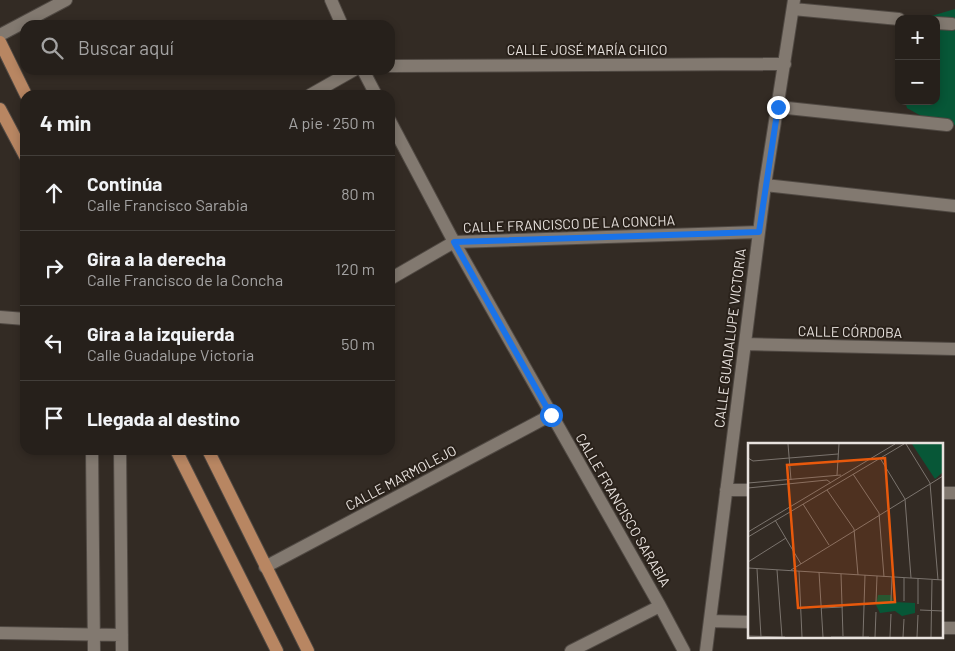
<!DOCTYPE html>
<html lang="es">
<head>
<meta charset="utf-8">
<style>
	:root { --surface:#26201b; --page:#322d28; --text:#f1f3f6; --muted:#a4a3a3; --line:#423e3a }
	body { margin:0; font-family:Barlow,sans-serif; background:var(--page); color:var(--text) }
	.controls { position:absolute; right:15px; top:15px; display:grid; overflow:hidden; border-radius:10px; box-shadow:0 2px 8px #0003 }
	.controls button { width:45px; height:45px; display:grid; place-items:center; padding:0; border:0; border-bottom:1px solid var(--line); background:var(--surface); color:var(--text); font:25px sans-serif }
	.stop { position:absolute; width:15px; height:15px; margin:-11px; border:4px solid #1a73e8; border-radius:50%; background:#fff }
	.stop.end { background:#1a73e8; border-color:#fff; box-shadow:0 1px 5px #0008 }
	.list { margin:0; padding:0; list-style:none }
	h2 { display:flex; justify-content:space-between; align-items:center; height:65px; margin:0; padding:0 20px; font-size:21px }
	h2 small { font-size:16px; font-weight:400; color:var(--muted) }
	.list li { display:grid; grid-template-columns:32px 1fr auto; gap:15px; align-items:center; box-sizing:border-box; height:75px; padding:0 20px; border-top:1px solid var(--line) }
	.list b { display:block; font-size:19px; white-space:nowrap }
	.list p { margin:0; font-size:16px; white-space:nowrap; color:var(--muted) }
	.list em { font-size:16px; font-style:normal; color:var(--muted) }
	.icon { flex:none; width:28px; height:28px; fill:none; stroke:currentColor; stroke-width:2; stroke-linecap:round; stroke-linejoin:round }
	.map { position:relative; flex:none; width:955px; height:651px; overflow:hidden }
	.search { position:absolute; background:var(--surface); box-shadow:0 2px 8px #0003; left:20px; top:20px; width:375px; height:55px; display:flex; align-items:center; gap:12px; box-sizing:border-box; padding:0 18px; border-radius:15px; color:var(--muted); font-size:19px }
	.panel { position:absolute; background:var(--surface); box-shadow:0 2px 8px #0003; left:20px; top:90px; width:375px; height:365px; border-radius:15px }
	.map>svg:first-child { display:block }
	.green { fill:#075737 }
	.lines { fill:none; stroke-linecap:round; stroke-linejoin:round }
	.minor-casing { stroke:#504943; stroke-width:14 }
	.major-casing { stroke:#504943; stroke-width:14 }
	.minor { stroke:#827970; stroke-width:12 }
	.major { stroke:#b88662; stroke-width:12 }
	.route { stroke:#1a73e8; stroke-width:6 }
	.labels { text-anchor:middle; stroke-width:4; stroke-linejoin:round; paint-order:stroke }
	.street-label { font-size:14px; fill:#e8e2de; stroke:#29211a }
	.inset-road { fill:none; stroke:#7b746e; stroke-width:1 }
	.view { fill:#e8590c; fill-opacity:0.15; stroke:#e8590c; stroke-width:2.5 }
	.inset-edge { fill:none; stroke:#e8e2de; stroke-width:2.5 }
</style>
</head>
<body>
<div class="map">
<svg width="955" height="651" viewBox="0 0 955 651">
	<rect width="100%" height="100%" fill="#332b24"/>
	<path class="green" d="M955,9V125L930,121L907,108L905,101H936V19H921Z"/>
	<g class="lines">
		<defs>
			<path id="minor" d="M331,0L342,25
				M793,9L899,19
				M936,23L952,24
				M0,35L66,0
				M390,66L785,64
				M363,70L376,95
				M310,95L354,70
				M778,107L947,125
				M390,121L454,242L660,606L684,651
				M765,185L955,206
				M390,279L454,242L759,232
				M0,317L25,319
				M745,344L955,349
				M92,450L94,651
				M120,450L122,651
				M726,490H749
				M941,493H955
				M265,567L551,415
				M710,621L749,622
				M941,628H955
				M0,633L122,635
				M571,651L660,606
				M706,651L765,185L794,0"/>
			<path id="major" d="M0,42L26,95
				M0,109L25,156
				M176,450L277,651
				M208,450L308,651"/>
		</defs>
		<use href="#minor" class="minor-casing"/>
		<use href="#major" class="major-casing"/>
		<use href="#minor" class="minor"/>
		<use href="#major" class="major"/>
	</g>
	<g class="lines">
		<path class="route" d="M551,415L454,242L759,232L778,107"/>
	</g>
	<g class="labels">
		<g class="street-label">
			<text x="587" y="55">CALLE JOSÉ MARÍA CHICO</text>
			<text transform="translate(569 224) rotate(-2)" y="5">CALLE FRANCISCO DE LA CONCHA</text>
			<text transform="translate(850 332) rotate(1)" y="5">CALLE CÓRDOBA</text>
			<text transform="translate(730 338) rotate(-83)" y="5">CALLE GUADALUPE VICTORIA</text>
			<text transform="translate(401 478) rotate(-28)" y="5">CALLE MARMOLEJO</text>
			<text transform="translate(623 510) rotate(60)" y="5">CALLE FRANCISCO SARABIA</text>
		</g>
	</g>
	<g transform="translate(748 443)">
		<rect width="195" height="195" fill="#332b24"/>
		<path d="M164,1H195V29L187,36ZM130,152H143L146,159L167,160V170L154,173L147,168L132,170L128,162Z" fill="#075737"/>
		<path class="inset-road" d="M40,1L43,37M158,1L182,40L190,137M0,15L5,18L90,11M132,15L157,56L163,135M105,31L131,70L136,134M89,32L91,1M0,40L93,32M0,45L79,37L83,40M79,47L106,86L110,132M55,61L81,102M27,77L53,121M0,89L147,1M0,94L156,1M0,119L38,95M0,125L195,137M9,126L13,194M29,127L34,194M43,127L195,33M51,128L54,194M71,129L75,194M93,131L95,193M143,158L144,134M156,158V135M128,159L129,133M170,161V136M73,165L95,164M172,167L195,168M0,193L37,194M83,194H121M115,194L117,132M127,194L128,169M142,194L143,171M155,194L156,176M169,194L170,172M183,194L184,137"/>
		<path class="view" d="M137,15L147,159L50,165L39,22Z"/>
		<rect width="195" height="195" class="inset-edge"/>
	</g>
</svg>
<div class="controls">
<button>+</button>
<button>−</button>
</div>
<div class="stop" style="left:551px;top:415px"></div>
<div class="stop end" style="left:778px;top:107px"></div>
<div class="search"><svg class="icon" aria-label="search" viewBox="0 0 24 24"><circle cx="10" cy="10" r="6"/><path d="M15 15l6 6"/></svg>Buscar aquí</div>
<section class="panel">
<h2>4 min<small>A pie · 250 m</small></h2>
<ul class="list">
<li><svg class="icon" aria-label="ahead" viewBox="0 0 24 24"><path d="M12 20V5M6 11l6-6 6 6"/></svg><div><b>Continúa</b><p>Calle Francisco Sarabia</p></div><em>80 m</em></li>
<li><svg class="icon" aria-label="right" viewBox="0 0 24 24"><path d="M7 20v-9h11M14 6l5 5-5 5"/></svg><div><b>Gira a la derecha</b><p>Calle Francisco de la Concha</p></div><em>120 m</em></li>
<li><svg class="icon" aria-label="left" viewBox="0 0 24 24"><path d="M17 20v-9H6M10 6l-5 5 5 5"/></svg><div><b>Gira a la izquierda</b><p>Calle Guadalupe Victoria</p></div><em>50 m</em></li>
<li><svg class="icon" aria-label="arrive" viewBox="0 0 24 24"><path d="M6 21V4h12l-3 4 3 4H6"/></svg><div><b>Llegada al destino</b></div></li>
</ul>
</section>
</div>
</body>
</html>
